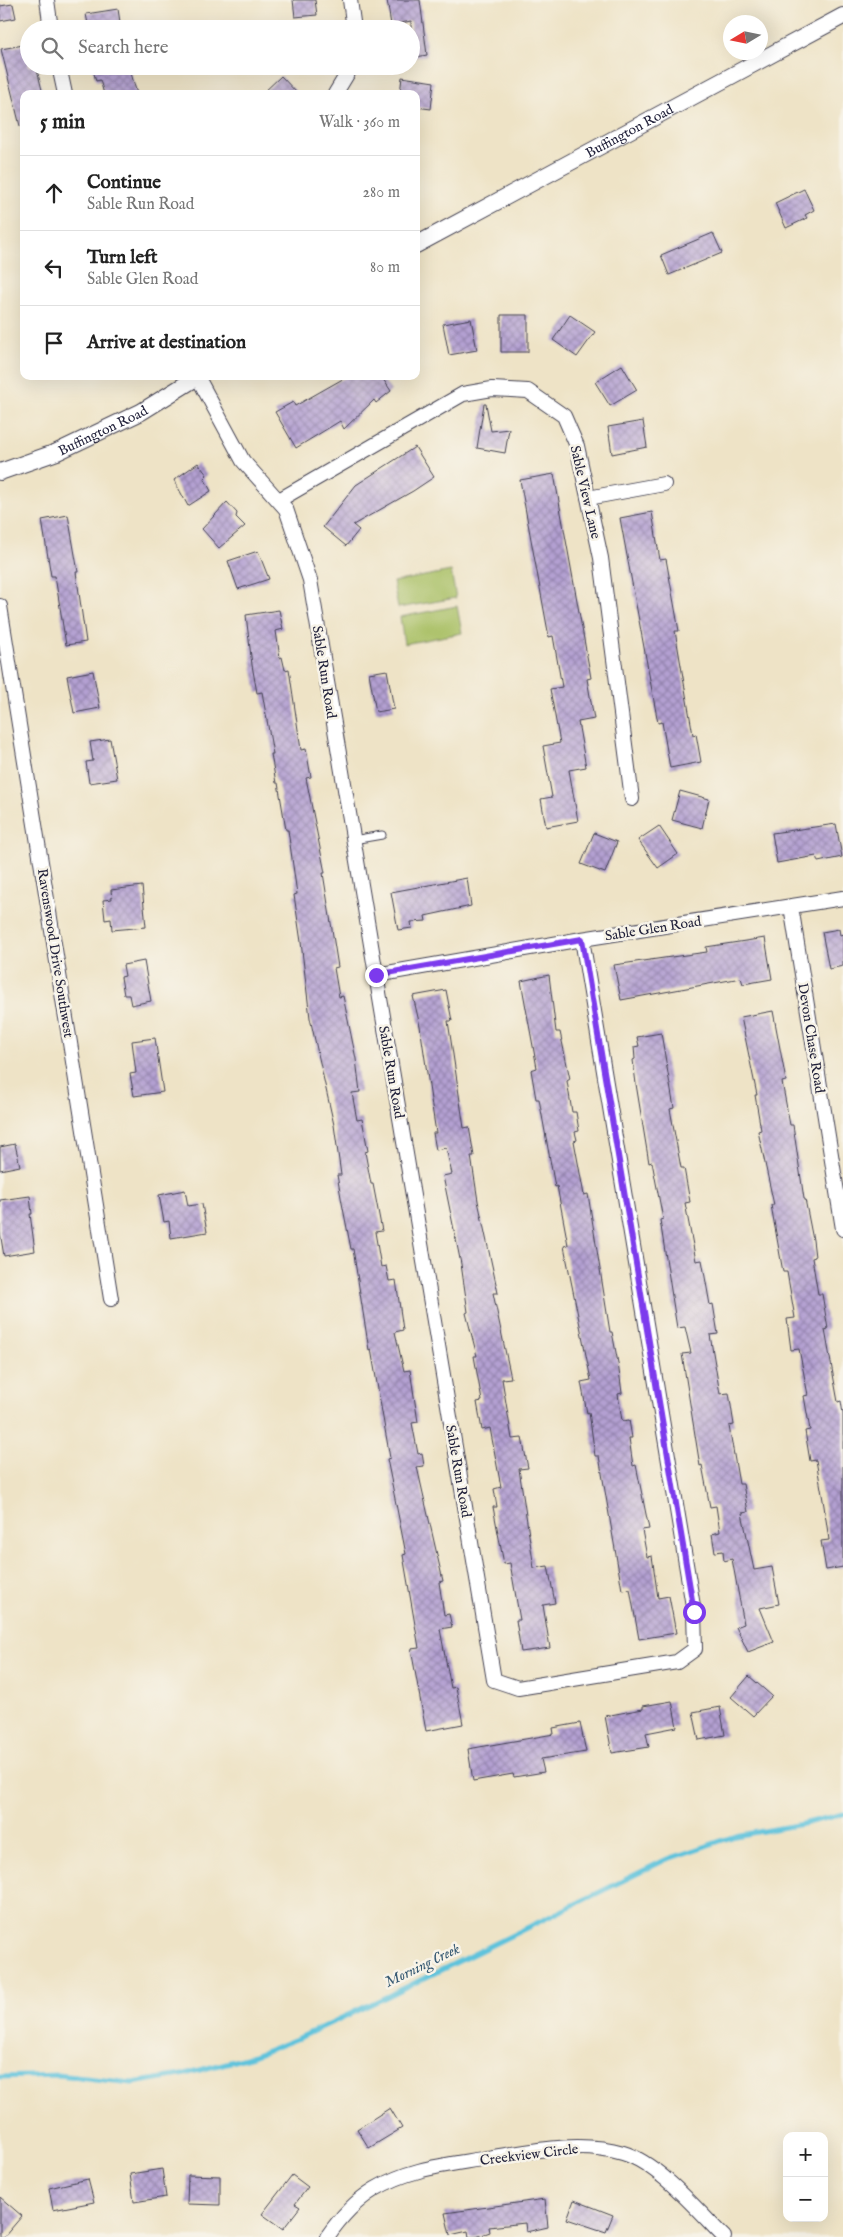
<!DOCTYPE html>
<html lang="en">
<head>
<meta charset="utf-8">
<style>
	:root { --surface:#fff; --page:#f6f6f6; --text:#222; --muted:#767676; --line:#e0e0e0 }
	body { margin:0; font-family:"IM FELL English",serif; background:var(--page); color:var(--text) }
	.controls { position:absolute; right:15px; bottom:15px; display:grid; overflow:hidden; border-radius:10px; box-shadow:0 5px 20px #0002 }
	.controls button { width:45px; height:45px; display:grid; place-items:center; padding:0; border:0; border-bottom:1px solid var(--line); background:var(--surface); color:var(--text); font:25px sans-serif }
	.compass { position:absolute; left:723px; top:15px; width:45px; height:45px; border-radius:50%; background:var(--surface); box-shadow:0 5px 20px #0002; rotate:260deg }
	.stop { position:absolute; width:15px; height:15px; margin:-11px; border:4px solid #7c3aed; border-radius:50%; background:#fff }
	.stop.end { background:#7c3aed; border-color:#fff; box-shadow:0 1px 5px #0008 }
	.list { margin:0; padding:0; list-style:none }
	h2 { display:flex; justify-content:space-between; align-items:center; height:65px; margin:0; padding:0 20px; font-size:21px }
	h2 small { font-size:16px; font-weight:400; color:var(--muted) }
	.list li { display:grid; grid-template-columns:32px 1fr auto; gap:15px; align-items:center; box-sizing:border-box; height:75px; padding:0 20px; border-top:1px solid var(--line) }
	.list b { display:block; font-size:19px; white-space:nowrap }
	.list p { margin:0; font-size:16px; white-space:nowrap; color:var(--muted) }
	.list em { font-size:16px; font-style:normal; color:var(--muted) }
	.icon { flex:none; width:28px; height:28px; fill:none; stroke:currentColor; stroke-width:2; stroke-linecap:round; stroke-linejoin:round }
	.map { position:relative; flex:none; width:843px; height:2237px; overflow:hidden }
	.search { position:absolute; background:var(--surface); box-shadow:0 5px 20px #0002; left:20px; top:20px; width:400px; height:55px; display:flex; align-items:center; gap:12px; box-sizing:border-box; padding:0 18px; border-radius:28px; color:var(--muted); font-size:19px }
	.panel { position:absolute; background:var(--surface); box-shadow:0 5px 20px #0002; left:20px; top:90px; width:400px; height:290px; border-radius:10px }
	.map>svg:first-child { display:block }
	.pitch { fill:#a8bf64; stroke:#657050 }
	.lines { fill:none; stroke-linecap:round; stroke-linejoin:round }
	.stream { stroke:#5ec3dc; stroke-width:5 }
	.building { fill:url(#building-cross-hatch) }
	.service-casing { stroke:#413f50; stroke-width:9 }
	.minor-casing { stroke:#413f50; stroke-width:16 }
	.tertiary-casing { stroke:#413f50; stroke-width:18 }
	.service { stroke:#fff; stroke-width:7 }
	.minor { stroke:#fff; stroke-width:14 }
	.tertiary { stroke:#fff; stroke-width:16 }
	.route { stroke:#7c3aed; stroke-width:6 }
	.labels { text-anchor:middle; stroke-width:5; stroke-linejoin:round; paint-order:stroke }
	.street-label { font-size:14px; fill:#22223b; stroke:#f7f3e8 }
	.water-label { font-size:15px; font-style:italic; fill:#375a73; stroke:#f7f3e8 }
</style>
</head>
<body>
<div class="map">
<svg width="843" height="2237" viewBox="0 0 843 2237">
	<defs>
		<pattern id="building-cross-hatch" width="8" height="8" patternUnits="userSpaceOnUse" patternTransform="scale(1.25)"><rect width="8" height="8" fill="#b4a0d2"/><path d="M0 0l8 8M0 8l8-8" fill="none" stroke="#9282ac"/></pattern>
	</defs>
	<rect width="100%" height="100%" fill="#f7f3e8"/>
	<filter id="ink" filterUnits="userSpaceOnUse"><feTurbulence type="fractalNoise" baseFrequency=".02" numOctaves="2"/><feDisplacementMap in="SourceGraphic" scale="10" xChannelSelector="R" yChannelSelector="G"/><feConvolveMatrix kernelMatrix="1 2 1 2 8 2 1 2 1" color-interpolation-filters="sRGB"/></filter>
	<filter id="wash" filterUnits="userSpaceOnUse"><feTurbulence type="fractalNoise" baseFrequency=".0096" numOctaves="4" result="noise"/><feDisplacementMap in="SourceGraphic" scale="20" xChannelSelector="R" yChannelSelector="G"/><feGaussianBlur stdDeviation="1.12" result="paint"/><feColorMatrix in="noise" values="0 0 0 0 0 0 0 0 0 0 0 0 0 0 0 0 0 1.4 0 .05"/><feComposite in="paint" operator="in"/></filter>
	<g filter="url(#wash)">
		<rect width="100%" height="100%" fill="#eee3c6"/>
		<path class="pitch" d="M451,571L456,598L398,608L393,582Z
			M457,606L462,633L404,644L400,617Z"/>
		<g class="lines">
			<path class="stream" d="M0,2077L58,2075L132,2083L181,2075L253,2056L299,2038L388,1996L665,1860L735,1836L802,1824L843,1814"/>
		</g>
		<g id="blocks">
			<path class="building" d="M293,0H315L317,15L295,17Z
				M387,0H420L427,55L411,58V21L391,25Z
				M13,4L16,18L0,21V6Z
				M118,9L121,29H89L86,14Z
				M29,44V66H36L43,94H24V125L20,126L1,49Z
				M92,66H129L137,94H104L100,80L96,81Z
				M281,76L298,94H262Z
				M402,77L434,82L431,109L416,107V94H400Z
				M804,189L814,210L805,215L807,218L786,228L775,203Z
				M713,233L722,253L669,275L661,255Z
				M501,315H528V352H501Z
				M570,315L595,332L577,357L553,340Z
				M471,319L477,350L449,355L443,324Z
				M622,365L637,390L610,406L595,382Z
				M348,376H381L391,391L376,403L374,400L344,429L340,421L296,448L275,412L293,402L295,406Z
				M484,404H486L491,431L509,429L505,453L477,448Z
				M643,421L647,447L612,454L608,427Z
				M415,447L434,477L413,491L353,525L359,530L346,546L323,527L356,485Z
				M198,463L207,475L204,478L211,491L188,506L174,480Z
				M554,474L591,678L587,679L594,719L578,722L586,767L569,770L578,821L546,827L541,799L552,797L543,746L560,743L550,689L562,687L553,636L549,637L520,480Z
				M227,502L237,513L236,517L245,526L219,548L202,529Z
				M652,512L660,560L666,559L679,631H675L693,735L696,734L701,762L670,768L662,722L658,723L620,518Z
				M68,515L78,572H76L86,642L66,645L55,576H51L42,520Z
				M258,551L269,579L238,589L228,561Z
				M279,610L283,629L276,631L280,658L282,657L285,670L289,669L301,750L306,749L311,777L306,778L325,873H323L338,967L334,968L339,997L343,996L356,1059L360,1092L352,1093L357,1120L362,1119L368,1151L365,1152L371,1184H373L382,1231L375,1232L381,1267L386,1266L389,1281L396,1280L403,1330L395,1332L404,1371L410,1370L418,1422L412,1423L418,1454L422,1453L424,1466L417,1467L443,1581L439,1582L444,1615L449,1614L452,1627L440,1629L451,1688L456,1687L463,1724L426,1731L411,1649L419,1648L403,1555L406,1554L387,1459L390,1458L371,1349L369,1350L353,1249H351L342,1203L337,1175H341L334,1125L310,1018L301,942L294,895L297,894L288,830H286L278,783H276L271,754H273L262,692L257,693L252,665L246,615Z
				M387,670L394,709L376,712L369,673Z
				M93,671L100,708L74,713L67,676Z
				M110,739L117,779L89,783L86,762L93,761L90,742Z
				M680,791L709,799L702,828L672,820Z
				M836,824L842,857L818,862L816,856L777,863L772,833Z
				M659,826L678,854L658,868L638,840Z
				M594,833L617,842L605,873L581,864Z
				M467,878L471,906L425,916L426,921L411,922L412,928L398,930L391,892Z
				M142,886L146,927L112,930L111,919L105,920L103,900L112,899L111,890Z
				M839,929L840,935L843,934V966L829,969L822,932Z
				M765,938L772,979L743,984L741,978L621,1000L614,965L707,952L706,947Z
				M144,961L151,1001L131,1005L129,995H124L121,977L125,976L123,965Z
				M549,975L556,1032H560L570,1079L567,1081L572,1112H576L579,1131L575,1132L577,1140L574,1141L584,1195L588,1194L610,1332H612L618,1363L622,1393L618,1394L622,1421L629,1420L632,1438H629L633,1466L636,1465L649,1529L642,1530L647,1557L652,1556L658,1598L669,1596L676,1633L639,1639L630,1589L622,1590L599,1456H595L589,1412L587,1413L581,1382L591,1380L564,1246L568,1245L557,1186L555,1187L539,1099H536L531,1070L537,1068L521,981Z
				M446,990L452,1021H448L464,1128L469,1127L474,1156H471L478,1201L498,1293H493L511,1378L502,1379L512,1439L522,1438L528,1468L519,1469L534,1568L548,1566L555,1603L543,1605L550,1648L521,1652L516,1620H520L510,1563L504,1564L493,1507H497L494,1489L501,1487L490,1428L482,1430L477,1402L482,1401L474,1356H477L466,1313L468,1312L461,1264L443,1176L452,1174L446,1148L436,1150L433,1133H436L420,1026L413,996Z
				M773,1011L786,1081L782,1082L790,1125H793L804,1199H805L813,1240L815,1257L812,1258L818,1294H822L828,1329L825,1330L838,1402L841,1401L843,1414V1567L826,1570L821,1541L829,1540L824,1506L816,1460L810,1461L805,1431L810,1430L804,1396L808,1395L799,1349L791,1350L787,1319L795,1318L787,1272H783L771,1205H774L758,1131L761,1130L755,1095H757L741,1017Z
				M661,1033L674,1108L670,1109L681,1168H684L690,1202L685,1203L696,1261L702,1260L710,1305L713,1304L718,1334L710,1335L720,1394L729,1393L734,1425L729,1426L739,1484H743L748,1512L742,1513L754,1570L772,1567L779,1604L760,1608L774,1642L748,1652L736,1627L744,1624L732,1559L724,1561L723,1551L715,1552L712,1534L720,1532L716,1506L710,1507L702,1465L700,1466L682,1354L691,1353L685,1327L677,1328L660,1220L663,1219L652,1162L649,1163L636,1084L633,1060L635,1059L634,1047L639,1046L637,1037Z
				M155,1038L163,1092L134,1096L130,1074L136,1073L132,1041Z
				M15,1144L20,1166L0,1170V1147Z
				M185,1190L188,1206L202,1204L207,1232L171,1238L169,1221L164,1222L159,1195Z
				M30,1196L32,1214H30L35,1251L4,1256L0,1232V1200Z
				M749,1676L772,1696L753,1716L731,1697Z
				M672,1701L677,1727L646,1733L649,1747L612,1753L605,1716L643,1709V1706Z
				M720,1707L725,1735L699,1740L693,1712Z
				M580,1723L586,1752L541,1759L544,1772L514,1777L513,1774L473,1781L468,1749L554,1734L553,1728Z
				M390,2108L402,2128L369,2148L357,2129Z
				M162,2169L166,2197L134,2202L130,2174Z
				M188,2175L220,2176V2205L187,2204Z
				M292,2175L308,2187L295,2204L300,2207L283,2229L262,2214Z
				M88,2179L94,2202L53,2210L49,2188Z
				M0,2197L22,2216L4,2237H0Z
				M545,2199L548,2227L526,2232L525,2223L489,2227L490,2232L476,2237H469L468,2231L450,2235L445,2213Z
				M574,2200L613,2215L606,2232L567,2219Z"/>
		</g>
	</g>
	<g filter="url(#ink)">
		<use href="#blocks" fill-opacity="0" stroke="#413f50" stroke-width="1"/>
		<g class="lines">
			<defs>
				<path id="service" d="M353,840L382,835"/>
				<path id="minor" d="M47,0L51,29
					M350,0L354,29
					M59,66L65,94
					M335,94L352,66
					M197,376L243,461L286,509L310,580L494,1680L518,1688L677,1662L695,1649L694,1612L582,939
					M588,498L664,484
					M279,500L463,394L492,389L528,391L564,416L577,446L601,558L632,799
					M0,606L111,1299
					M791,906L843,1229
					M376,975L582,939L843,898
					M327,2237C340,2218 355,2201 375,2189C410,2168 448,2165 487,2158C531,2151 580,2140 623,2153C658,2163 698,2211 724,2237"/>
				<g id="tertiary">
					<path id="s1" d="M416,245L843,16"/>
					<path id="s2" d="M0,472L57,452L141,412L199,376"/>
				</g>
			</defs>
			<use href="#service" class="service-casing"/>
			<use href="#minor" class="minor-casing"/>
			<use href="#tertiary" class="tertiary-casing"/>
			<use href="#service" class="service"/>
			<use href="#minor" class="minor"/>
			<use href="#tertiary" class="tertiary"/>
		</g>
	</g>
	<g class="lines" filter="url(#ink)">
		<path class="route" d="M376,975L582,939L694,1612"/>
	</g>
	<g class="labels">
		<g class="street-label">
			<text dy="5" stroke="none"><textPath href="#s1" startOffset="242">Buffington Road</textPath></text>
			<text dy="5" stroke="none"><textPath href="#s2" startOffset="111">Buffington Road</textPath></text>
			<text transform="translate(586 492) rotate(77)" y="5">Sable View Lane</text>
			<text transform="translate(325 672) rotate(81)" y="5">Sable Run Road</text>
			<text transform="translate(653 928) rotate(-9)" y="5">Sable Glen Road</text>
			<text transform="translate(56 953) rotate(81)" y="5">Ravenswood Drive Southwest</text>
			<text transform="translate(812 1038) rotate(81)" y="5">Devon Chase Road</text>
			<text transform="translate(392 1072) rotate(80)" y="5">Sable Run Road</text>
			<text transform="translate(459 1471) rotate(80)" y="5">Sable Run Road</text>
			<text transform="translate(529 2154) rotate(-7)" y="5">Creekview Circle</text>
		</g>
		<g class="water-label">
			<text transform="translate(422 1965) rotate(-26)" y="5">Morning Creek</text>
		</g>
	</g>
</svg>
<div class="controls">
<button>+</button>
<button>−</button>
</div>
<svg class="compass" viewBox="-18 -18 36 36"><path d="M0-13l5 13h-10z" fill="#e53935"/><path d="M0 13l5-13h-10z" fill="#767676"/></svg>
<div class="stop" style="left:694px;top:1612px"></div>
<div class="stop end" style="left:376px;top:975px"></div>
<div class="search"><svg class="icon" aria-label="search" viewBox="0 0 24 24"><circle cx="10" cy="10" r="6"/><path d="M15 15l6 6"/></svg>Search here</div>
<section class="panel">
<h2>5 min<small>Walk · 360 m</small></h2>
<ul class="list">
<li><svg class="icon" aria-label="ahead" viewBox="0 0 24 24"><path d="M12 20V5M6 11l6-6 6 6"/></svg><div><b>Continue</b><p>Sable Run Road</p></div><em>280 m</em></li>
<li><svg class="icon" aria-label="left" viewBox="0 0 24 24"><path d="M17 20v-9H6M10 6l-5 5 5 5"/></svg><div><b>Turn left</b><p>Sable Glen Road</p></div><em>80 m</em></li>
<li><svg class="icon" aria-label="arrive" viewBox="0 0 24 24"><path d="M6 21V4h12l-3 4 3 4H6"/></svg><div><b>Arrive at destination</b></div></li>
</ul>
</section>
</div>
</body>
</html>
